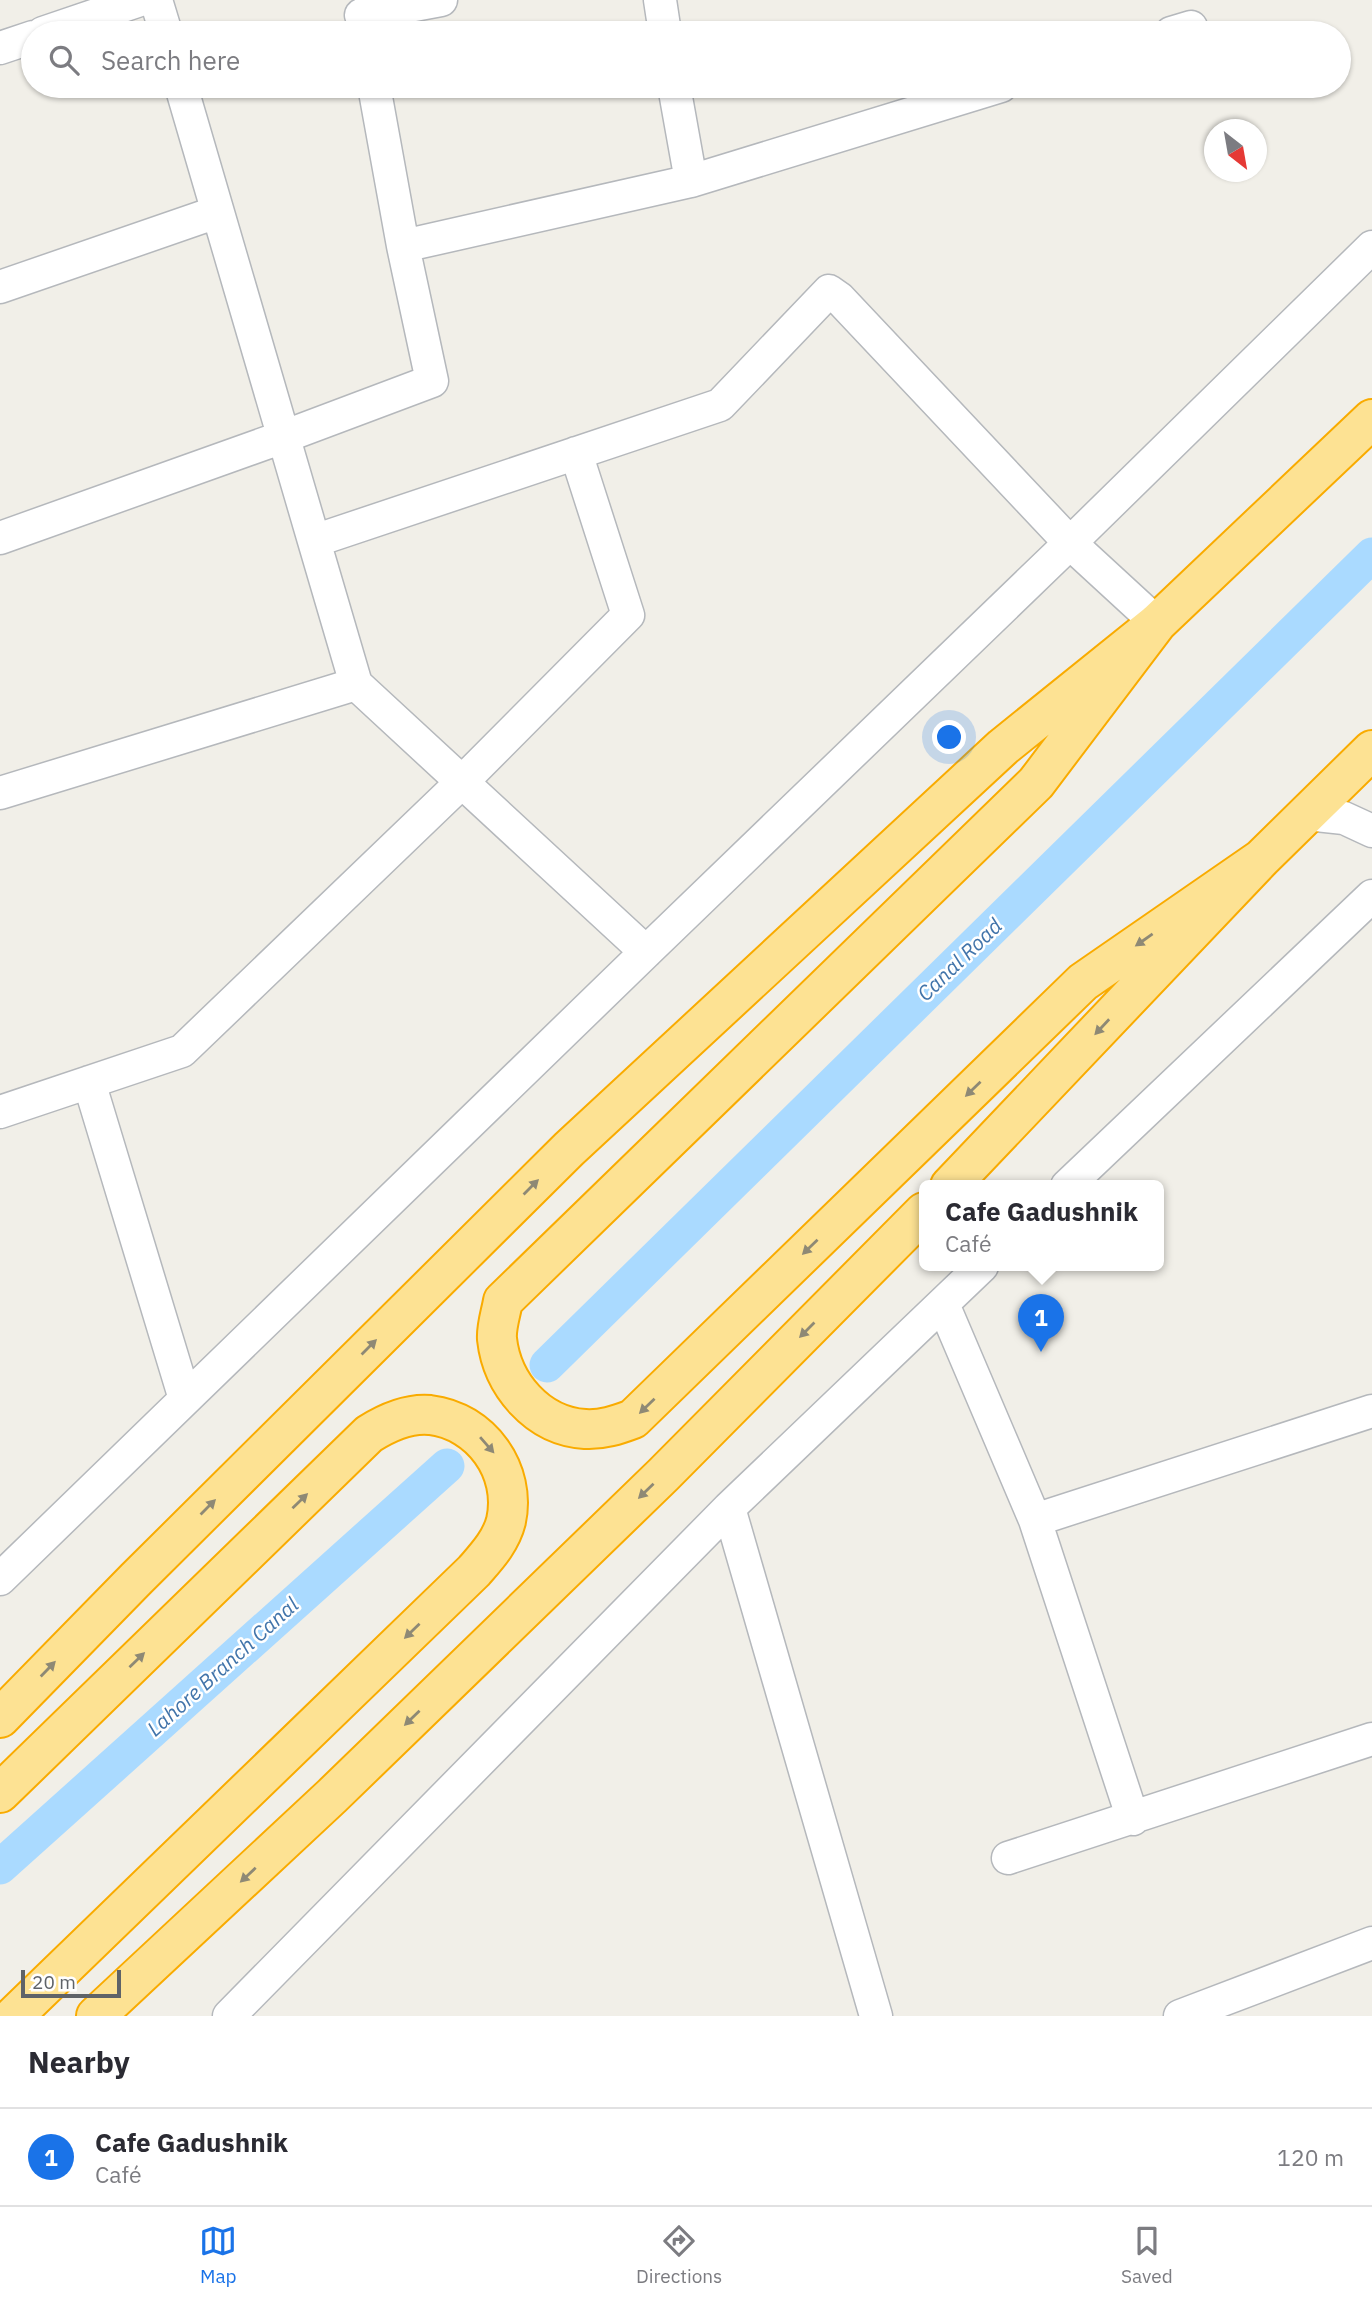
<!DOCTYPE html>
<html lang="en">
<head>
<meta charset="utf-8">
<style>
	:root { --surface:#fff; --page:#f7f7f7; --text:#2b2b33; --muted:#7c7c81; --line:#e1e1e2; --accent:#1a73e8 }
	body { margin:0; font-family:"IBM Plex Sans",sans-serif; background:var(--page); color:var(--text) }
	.compass { position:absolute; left:1204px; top:119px; width:63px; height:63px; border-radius:50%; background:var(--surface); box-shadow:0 2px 5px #0004; rotate:149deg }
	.scale { position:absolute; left:21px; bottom:18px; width:100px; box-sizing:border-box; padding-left:7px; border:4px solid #5f6368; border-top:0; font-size:19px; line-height:24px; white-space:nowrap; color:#5f6368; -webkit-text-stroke:5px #fff; paint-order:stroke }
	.you { position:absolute; left:950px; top:738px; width:24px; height:24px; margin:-18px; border:5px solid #fff; border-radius:50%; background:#1a73e8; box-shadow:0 0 0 10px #1a73e833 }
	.badge { display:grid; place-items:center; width:46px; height:46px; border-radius:50%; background:var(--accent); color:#fff; font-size:23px; font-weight:700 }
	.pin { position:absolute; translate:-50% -58px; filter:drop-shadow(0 2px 4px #0008) }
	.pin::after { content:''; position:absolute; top:37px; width:24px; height:21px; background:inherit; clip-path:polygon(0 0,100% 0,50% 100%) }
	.popup { position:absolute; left:919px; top:1180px; width:245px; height:91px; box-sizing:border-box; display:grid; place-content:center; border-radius:10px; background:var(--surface); filter:drop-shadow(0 2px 5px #0005); font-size:23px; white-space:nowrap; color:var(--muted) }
	.popup b { font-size:26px; color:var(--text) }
	.popup::after { content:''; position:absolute; left:50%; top:100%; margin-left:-14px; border:14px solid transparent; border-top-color:var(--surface) }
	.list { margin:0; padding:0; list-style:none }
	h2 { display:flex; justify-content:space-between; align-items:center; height:91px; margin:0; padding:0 28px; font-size:30px }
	h2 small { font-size:23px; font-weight:400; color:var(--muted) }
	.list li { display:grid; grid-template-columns:46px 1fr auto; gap:21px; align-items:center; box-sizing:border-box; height:98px; padding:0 28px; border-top:2px solid var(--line) }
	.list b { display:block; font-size:26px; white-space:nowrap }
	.list p { margin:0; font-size:23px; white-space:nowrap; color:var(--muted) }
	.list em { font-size:23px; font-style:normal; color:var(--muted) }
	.icon { flex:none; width:38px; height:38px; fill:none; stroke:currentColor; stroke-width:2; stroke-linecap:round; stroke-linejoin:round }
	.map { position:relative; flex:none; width:1372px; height:2016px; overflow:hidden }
	.search { position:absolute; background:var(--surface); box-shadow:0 2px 5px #0004; left:21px; right:21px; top:21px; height:77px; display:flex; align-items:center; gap:18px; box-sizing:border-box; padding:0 24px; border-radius:38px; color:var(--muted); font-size:26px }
	.sheet { height:189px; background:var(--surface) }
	nav { display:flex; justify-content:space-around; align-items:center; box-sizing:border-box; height:98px; border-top:2px solid var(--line); background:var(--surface); font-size:19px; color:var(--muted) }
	nav a { display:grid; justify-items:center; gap:4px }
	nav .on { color:var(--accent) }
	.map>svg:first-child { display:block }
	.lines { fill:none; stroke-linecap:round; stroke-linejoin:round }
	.canal { stroke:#aadaff; stroke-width:35 }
	.minor-casing { stroke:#b5b8bc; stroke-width:35 }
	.highway-casing { stroke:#f9ab00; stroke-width:42 }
	.minor { stroke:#fff; stroke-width:32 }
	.highway { stroke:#fde293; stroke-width:38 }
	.oneway { fill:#8e8975 }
	.labels { text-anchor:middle; stroke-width:5; stroke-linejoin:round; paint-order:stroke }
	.water-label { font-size:21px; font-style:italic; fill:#4174aa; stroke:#fff }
</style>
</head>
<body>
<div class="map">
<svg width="1372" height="2016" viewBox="0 0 1372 2016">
	<rect width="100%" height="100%" fill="#f1efe8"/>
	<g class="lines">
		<path class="canal" d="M547,1365L1372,555
			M0,1867L447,1466"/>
		<defs>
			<path id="minor" d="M156,0L166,33
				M660,0L665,33
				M361,15L441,0
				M43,33L140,0
				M1171,33L1191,27
				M0,48L33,37
				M181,86L314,541L720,405L829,291L839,298L1070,543L1157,623
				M674,86L691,181
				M403,246L691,181L1001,86
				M0,287L217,212
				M0,538L283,437L432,381L403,246L374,86
				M314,541L356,684L646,952
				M0,793L356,684
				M1307,814L1344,818L1372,831
				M89,1082L185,1399
				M0,1112L182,1051L462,782L628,615L576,453
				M1067,1186L1372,896
				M943,1304L1035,1520L1133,1819
				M729,1508L876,2016
				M1035,1520L1372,1411
				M0,1579L646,952L1070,543L1372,247
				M1008,1858L1372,1739
				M229,2016L729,1508L982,1266
				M1180,2016L1372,1943"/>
			<path id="highway" d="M1157,623L1036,783L503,1301C501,1313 496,1327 497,1339C502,1384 537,1426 585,1429C602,1430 617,1425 633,1419L1083,982L1261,859
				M950,1186L1261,859L1372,750
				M0,1718L136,1579L569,1149L1003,747L1157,623L1372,419
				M0,1793L369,1434C388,1422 408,1413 430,1415C481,1421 517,1471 506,1521C501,1541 487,1556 474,1571L14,2016
				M96,2016L332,1796L663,1475L924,1212"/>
		</defs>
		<use href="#minor" class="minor-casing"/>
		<use href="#highway" class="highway-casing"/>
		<use href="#minor" class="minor"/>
		<use href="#highway" class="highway"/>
	</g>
	<defs><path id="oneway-solid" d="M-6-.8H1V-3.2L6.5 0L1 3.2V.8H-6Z" transform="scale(1.75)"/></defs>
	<g class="oneway">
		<use href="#oneway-solid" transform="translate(1144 940) rotate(145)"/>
		<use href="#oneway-solid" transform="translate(1102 1027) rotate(133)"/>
		<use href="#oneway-solid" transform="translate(973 1089) rotate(136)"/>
		<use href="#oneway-solid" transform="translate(531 1187) rotate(-45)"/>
		<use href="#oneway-solid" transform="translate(810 1247) rotate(136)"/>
		<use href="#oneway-solid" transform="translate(807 1330) rotate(135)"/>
		<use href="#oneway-solid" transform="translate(369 1347) rotate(-45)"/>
		<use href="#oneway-solid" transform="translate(647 1406) rotate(136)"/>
		<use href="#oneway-solid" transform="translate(487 1445) rotate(49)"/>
		<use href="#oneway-solid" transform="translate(646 1491) rotate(136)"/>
		<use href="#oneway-solid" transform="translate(300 1501) rotate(-44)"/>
		<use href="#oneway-solid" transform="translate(208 1507) rotate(-45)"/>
		<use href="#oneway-solid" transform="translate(412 1631) rotate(136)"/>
		<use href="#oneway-solid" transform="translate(137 1660) rotate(-44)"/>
		<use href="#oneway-solid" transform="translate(48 1669) rotate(-46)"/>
		<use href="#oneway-solid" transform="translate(412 1718) rotate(136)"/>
		<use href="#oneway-solid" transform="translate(248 1875) rotate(137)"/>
	</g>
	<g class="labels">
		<g class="water-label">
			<text transform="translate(960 960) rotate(-44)" y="7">Canal Road</text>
			<text transform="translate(223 1667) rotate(-42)" y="7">Lahore Branch Canal</text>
		</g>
	</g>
</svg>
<svg class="compass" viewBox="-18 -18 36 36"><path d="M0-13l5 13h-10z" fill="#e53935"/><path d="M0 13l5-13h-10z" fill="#7c7c81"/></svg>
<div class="scale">20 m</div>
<div class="you"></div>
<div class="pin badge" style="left:1041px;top:1352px">1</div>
<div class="popup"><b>Cafe Gadushnik</b>Café</div>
<div class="search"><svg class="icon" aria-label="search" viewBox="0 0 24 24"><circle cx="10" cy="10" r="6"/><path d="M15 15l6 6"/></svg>Search here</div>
</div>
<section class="sheet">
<h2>Nearby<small></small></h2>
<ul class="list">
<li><span class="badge">1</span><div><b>Cafe Gadushnik</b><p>Café</p></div><em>120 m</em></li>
</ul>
</section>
<nav>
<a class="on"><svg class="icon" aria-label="map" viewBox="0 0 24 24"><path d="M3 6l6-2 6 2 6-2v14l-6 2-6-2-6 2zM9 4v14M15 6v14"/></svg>Map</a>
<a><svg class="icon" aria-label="directions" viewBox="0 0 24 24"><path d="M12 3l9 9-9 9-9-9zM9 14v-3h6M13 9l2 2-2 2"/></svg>Directions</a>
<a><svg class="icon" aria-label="saved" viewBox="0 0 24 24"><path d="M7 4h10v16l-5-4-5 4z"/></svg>Saved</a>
</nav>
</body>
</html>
